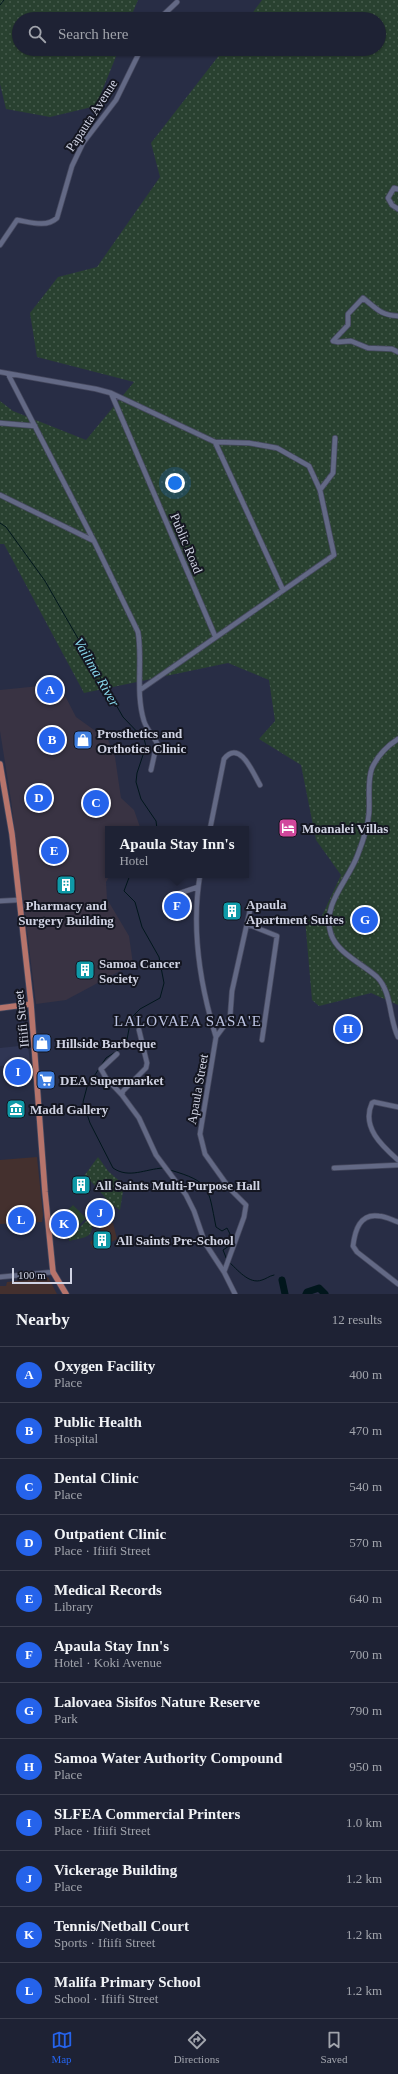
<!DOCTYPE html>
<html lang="en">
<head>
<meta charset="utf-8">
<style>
	:root { --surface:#1e2234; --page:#262a3c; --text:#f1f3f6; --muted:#a1a4ac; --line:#3c3f4f; --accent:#2563eb }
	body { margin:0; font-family:Georgia,serif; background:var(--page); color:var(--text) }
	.scale { position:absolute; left:12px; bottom:10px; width:60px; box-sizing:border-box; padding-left:4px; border:2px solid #d0d3e3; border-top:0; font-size:11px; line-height:14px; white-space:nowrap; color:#d0d3e3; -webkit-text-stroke:3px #141621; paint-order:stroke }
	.you { position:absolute; left:175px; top:483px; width:14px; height:14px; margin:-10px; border:3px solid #fff; border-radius:50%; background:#1a73e8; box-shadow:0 0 0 6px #1a73e833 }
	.badge { display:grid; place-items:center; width:26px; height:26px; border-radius:50%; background:var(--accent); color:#fff; font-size:13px; font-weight:700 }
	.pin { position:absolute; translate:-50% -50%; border:2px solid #fff; box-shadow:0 1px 4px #0006 }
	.popup { position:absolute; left:105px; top:826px; width:144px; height:52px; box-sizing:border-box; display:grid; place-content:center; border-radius:0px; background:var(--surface); filter:drop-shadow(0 1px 3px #0005); font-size:13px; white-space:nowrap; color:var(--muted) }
	.popup b { font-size:15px; color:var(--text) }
	.popup::after { content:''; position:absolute; left:50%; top:100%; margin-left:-8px; border:8px solid transparent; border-top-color:var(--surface) }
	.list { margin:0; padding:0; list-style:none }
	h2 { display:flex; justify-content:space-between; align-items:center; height:52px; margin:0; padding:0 16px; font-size:17px }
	h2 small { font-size:13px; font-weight:400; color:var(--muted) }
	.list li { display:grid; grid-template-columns:26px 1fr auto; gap:12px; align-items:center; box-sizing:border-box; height:56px; padding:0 16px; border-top:1px solid var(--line) }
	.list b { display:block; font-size:15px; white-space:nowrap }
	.list p { margin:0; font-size:13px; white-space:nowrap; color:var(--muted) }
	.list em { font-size:13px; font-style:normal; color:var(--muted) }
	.icon { flex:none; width:22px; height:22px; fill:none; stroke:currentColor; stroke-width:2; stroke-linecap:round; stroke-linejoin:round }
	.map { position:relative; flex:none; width:398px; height:1294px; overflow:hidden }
	.search { position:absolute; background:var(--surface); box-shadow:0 1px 3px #0004; left:12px; right:12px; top:12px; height:44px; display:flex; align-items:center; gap:10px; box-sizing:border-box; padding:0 14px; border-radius:22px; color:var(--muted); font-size:15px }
	.sheet { height:724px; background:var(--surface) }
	nav { display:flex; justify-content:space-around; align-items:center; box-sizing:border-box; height:56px; border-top:1px solid var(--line); background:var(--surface); font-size:11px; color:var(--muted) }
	nav a { display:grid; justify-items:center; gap:2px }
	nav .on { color:var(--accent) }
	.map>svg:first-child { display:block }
	.built { fill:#303654 }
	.education { fill:#44302e }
	.medical { fill:#393343 }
	.grass { fill:#294130 }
	.park { fill:url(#park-dots) }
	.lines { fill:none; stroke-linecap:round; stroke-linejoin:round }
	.stream { stroke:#01161c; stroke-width:1 }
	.river { stroke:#01161c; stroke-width:7 }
	.minor-casing { stroke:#46495f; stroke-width:6 }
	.major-casing { stroke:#46495f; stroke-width:7 }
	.minor { stroke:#636985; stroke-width:4.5 }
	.major { stroke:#b7746b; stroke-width:5.5 }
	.labels { text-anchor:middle; stroke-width:4; stroke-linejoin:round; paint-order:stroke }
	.street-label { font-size:13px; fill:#d0d3e3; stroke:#141621 }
	.poi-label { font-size:13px; font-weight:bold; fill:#d0d3e3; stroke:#141621; text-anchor:start }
	.water-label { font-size:14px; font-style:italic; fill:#87d6ea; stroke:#141621 }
	.quarter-label { font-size:15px; letter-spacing:1px; fill:#bec5e4; stroke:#141621 }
</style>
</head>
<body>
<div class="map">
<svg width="398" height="1294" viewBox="0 0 398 1294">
	<defs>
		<pattern id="park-dots" width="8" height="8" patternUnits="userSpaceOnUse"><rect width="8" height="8" fill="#294130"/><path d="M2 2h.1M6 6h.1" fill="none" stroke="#475c4e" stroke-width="1.8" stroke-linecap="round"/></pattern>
	</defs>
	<rect width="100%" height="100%" fill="#282d45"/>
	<path class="built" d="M28,1045L30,1063L0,1066V1048Z"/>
	<path class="education" d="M37,1157L43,1215L42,1222L0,1224V1160Z
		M113,1223L117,1239L100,1248H93L90,1242L100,1233L101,1225Z
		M48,1277L57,1294H0V1286H6L7,1282Z"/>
	<path class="medical" d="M59,684L76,717L108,740L115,757L121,798L134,810L140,827L141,829H108V875H110L106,882L107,899L129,936L133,964L66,1000L36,1004L11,800L0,731V690Z"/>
	<path class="grass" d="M73,1205L86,1218L76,1228L63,1215Z
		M61,1214L75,1228L68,1235L54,1221Z"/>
	<path class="park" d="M0,0H138L130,19H19V49H119L96,106L50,117L6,109L0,84Z
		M262,0H398V1005L371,993L319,1006L312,1000L305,919L320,920L341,875L316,840L301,765L259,739L275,721L269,680L228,663L84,693L4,544H0V401L13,411L86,440L134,382L37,357L30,313L58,277L97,267L160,177L151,143L224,49H379V19H248Z
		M98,1157L108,1171L124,1185L120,1210C105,1202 98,1185 84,1176Z
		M91,1216C95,1238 88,1237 69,1241V1238Z"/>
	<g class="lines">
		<path class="stream" d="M0,5L4,0
			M0,523L6,527L45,581L123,717L144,739L146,746L137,773L136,782L141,799L156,821L157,829
			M130,875L124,891L135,902L142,927L159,957L164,983L160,998L140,1009L131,1018L126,1045L106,1058L87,1087L83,1102L90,1123L113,1168C129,1179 145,1169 163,1168
			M170,1170C211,1182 208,1187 216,1227L222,1231L227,1228L231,1236L229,1246L223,1250L227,1260
			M229,1262C237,1269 249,1285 262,1280C266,1279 269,1276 274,1275"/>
		<path class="river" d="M282,1280L285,1294
			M306,1294L307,1292L319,1288L325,1294"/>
		<defs>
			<path id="minor" d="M159,19L177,2
				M398,189L394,188L388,198L392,205L398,209
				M0,245L17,220C30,222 46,228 57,218L72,166L83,143L116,100L141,49
				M398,316C380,315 376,308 363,298L348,314V325L333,341L338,342L351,341L368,348L392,349L398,352
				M0,372L96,389L111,393L215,442L249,443L277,448L309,466L320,490L334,555L140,690
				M8,374L94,541L138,632C143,661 135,692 144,721C146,728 153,736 157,743L151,770
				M111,393L215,636
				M0,423L35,426
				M215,442L283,590
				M320,490L333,473L335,438
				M0,495L94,541
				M398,739C387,746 378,755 372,768C367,781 370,798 369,813C368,826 363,841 358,854C349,880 321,905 331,934C337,953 363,964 377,977C392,992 389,1019 398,1037
				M210,829L224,759C240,739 253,773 260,785
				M200,875C191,929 200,985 216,1037
				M177,894L198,887
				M0,901L18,900
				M247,924L277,936L262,1040
				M139,1030L147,1063L146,1068L123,1091L122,1095L139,1118L156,1155L186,1195L194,1211L205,1243L224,1272L235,1294
				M117,1054L101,1069L106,1078L122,1095
				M398,1107L374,1102L372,1103C361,1127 382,1146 398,1160
				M334,1168L398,1165
				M398,1222C392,1220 385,1216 379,1216C360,1213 355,1230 353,1246L357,1252L398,1284
				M224,1272L244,1217L246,1205L230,1189L205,1154L200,1134L216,1037L230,1018L232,991L250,910
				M0,1277L53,1272"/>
			<path id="major" d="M0,764L12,834L31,1004L45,1192L53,1272L66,1294
				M0,1008L31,1004"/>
		</defs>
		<use href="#minor" class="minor-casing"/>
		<use href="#major" class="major-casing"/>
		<use href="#minor" class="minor"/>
		<use href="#major" class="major"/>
	</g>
	<defs>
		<symbol id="shop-square" viewBox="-11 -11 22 22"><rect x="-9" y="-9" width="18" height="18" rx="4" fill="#3f7fe0" stroke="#141621"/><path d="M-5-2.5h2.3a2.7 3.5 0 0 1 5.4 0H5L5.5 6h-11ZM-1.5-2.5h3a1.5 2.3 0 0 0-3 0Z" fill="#fff"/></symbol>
		<symbol id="hotel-square" viewBox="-11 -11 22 22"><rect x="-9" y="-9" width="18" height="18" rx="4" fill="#d1479c" stroke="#141621"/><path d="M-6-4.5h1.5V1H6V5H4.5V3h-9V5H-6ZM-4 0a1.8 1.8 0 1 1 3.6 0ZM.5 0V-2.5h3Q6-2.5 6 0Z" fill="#fff"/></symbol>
		<symbol id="building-square" viewBox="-11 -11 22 22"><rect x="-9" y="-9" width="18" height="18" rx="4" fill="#0f9aa8" stroke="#141621"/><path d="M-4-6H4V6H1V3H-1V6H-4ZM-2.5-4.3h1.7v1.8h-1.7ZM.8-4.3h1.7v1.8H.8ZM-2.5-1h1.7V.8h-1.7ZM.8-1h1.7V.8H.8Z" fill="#fff"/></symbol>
		<symbol id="supermarket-square" viewBox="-11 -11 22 22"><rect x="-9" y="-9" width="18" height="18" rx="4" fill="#3f7fe0" stroke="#141621"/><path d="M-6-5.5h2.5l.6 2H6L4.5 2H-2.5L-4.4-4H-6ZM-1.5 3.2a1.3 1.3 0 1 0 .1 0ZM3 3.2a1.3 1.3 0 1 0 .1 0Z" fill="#fff"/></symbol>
		<symbol id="museum-square" viewBox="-11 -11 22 22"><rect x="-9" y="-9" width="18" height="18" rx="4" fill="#0f9aa8" stroke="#141621"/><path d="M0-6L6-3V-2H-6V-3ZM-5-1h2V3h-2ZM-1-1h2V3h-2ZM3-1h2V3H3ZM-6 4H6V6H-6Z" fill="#fff"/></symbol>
	</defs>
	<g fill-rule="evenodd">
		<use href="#shop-square" x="72" y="729" width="22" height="22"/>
		<use href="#hotel-square" x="277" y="817" width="22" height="22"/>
		<use href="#building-square" x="55" y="874" width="22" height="22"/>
		<use href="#building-square" x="221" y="900" width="22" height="22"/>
		<use href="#building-square" x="74" y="959" width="22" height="22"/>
		<use href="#shop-square" x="31" y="1032" width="22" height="22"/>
		<use href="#supermarket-square" x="35" y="1069" width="22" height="22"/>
		<use href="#museum-square" x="5" y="1098" width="22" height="22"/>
		<use href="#building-square" x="70" y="1174" width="22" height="22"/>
		<use href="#building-square" x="91" y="1229" width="22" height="22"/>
	</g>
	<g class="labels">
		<g class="street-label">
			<text transform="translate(91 115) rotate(-57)" y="5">Papauta Avenue</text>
			<text transform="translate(187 543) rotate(67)" y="5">Public Road</text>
			<text transform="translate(21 1019) rotate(-96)" y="5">Ifiifi Street</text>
			<text transform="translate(197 1089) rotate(-80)" y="5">Apaula Street</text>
		</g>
		<g class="poi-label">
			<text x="97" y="738">Prosthetics and<tspan x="97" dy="15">Orthotics Clinic</tspan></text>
			<text x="302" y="833">Moanalei Villas</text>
			<text x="246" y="909">Apaula<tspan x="246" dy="15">Apartment Suites</tspan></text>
			<text x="66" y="910" text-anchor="middle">Pharmacy and<tspan x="66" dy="15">Surgery Building</tspan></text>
			<text x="99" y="968">Samoa Cancer<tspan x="99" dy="15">Society</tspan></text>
			<text x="56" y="1048">Hillside Barbeque</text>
			<text x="60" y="1085">DEA Supermarket</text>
			<text x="30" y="1114">Madd Gallery</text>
			<text x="95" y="1190">All Saints Multi-Purpose Hall</text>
			<text x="116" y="1245">All Saints Pre-School</text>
		</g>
		<g class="water-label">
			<text transform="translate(97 672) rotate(60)" y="5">Vailima River</text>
		</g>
		<g class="quarter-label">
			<text x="188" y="1026">LALOVAEA SASA'E</text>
		</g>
	</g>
</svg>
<div class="scale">100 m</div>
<div class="you"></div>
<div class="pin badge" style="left:50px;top:690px">A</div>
<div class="pin badge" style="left:52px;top:740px">B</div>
<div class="pin badge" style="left:96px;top:803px">C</div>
<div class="pin badge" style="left:39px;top:798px">D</div>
<div class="pin badge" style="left:54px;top:851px">E</div>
<div class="pin badge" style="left:177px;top:906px">F</div>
<div class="popup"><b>Apaula Stay Inn's</b>Hotel</div>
<div class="pin badge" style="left:365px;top:920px">G</div>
<div class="pin badge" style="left:348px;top:1029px">H</div>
<div class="pin badge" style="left:18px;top:1072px">I</div>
<div class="pin badge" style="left:100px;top:1213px">J</div>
<div class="pin badge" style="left:64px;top:1224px">K</div>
<div class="pin badge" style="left:21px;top:1220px">L</div>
<div class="search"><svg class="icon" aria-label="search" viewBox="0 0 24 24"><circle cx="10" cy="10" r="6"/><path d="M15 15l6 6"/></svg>Search here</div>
</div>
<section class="sheet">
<h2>Nearby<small>12 results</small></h2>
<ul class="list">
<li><span class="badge">A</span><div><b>Oxygen Facility</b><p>Place</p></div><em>400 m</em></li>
<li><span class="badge">B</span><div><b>Public Health</b><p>Hospital</p></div><em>470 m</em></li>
<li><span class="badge">C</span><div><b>Dental Clinic</b><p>Place</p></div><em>540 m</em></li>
<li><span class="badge">D</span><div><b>Outpatient Clinic</b><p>Place · Ifiifi Street</p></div><em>570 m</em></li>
<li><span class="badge">E</span><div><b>Medical Records</b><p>Library</p></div><em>640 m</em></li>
<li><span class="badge">F</span><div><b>Apaula Stay Inn's</b><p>Hotel · Koki Avenue</p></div><em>700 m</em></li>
<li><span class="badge">G</span><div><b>Lalovaea Sisifos Nature Reserve</b><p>Park</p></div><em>790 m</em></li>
<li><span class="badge">H</span><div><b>Samoa Water Authority Compound</b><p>Place</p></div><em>950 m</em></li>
<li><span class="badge">I</span><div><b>SLFEA Commercial Printers</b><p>Place · Ifiifi Street</p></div><em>1.0 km</em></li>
<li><span class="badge">J</span><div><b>Vickerage Building</b><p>Place</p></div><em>1.2 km</em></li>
<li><span class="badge">K</span><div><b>Tennis/Netball Court</b><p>Sports · Ifiifi Street</p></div><em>1.2 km</em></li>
<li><span class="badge">L</span><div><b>Malifa Primary School</b><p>School · Ifiifi Street</p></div><em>1.2 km</em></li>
</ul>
</section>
<nav>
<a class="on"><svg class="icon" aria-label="map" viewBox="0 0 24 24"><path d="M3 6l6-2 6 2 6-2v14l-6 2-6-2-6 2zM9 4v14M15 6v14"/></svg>Map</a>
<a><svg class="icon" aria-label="directions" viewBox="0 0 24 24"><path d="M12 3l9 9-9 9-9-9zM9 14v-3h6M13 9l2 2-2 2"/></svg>Directions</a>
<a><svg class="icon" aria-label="saved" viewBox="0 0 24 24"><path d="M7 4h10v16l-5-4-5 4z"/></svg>Saved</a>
</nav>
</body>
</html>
